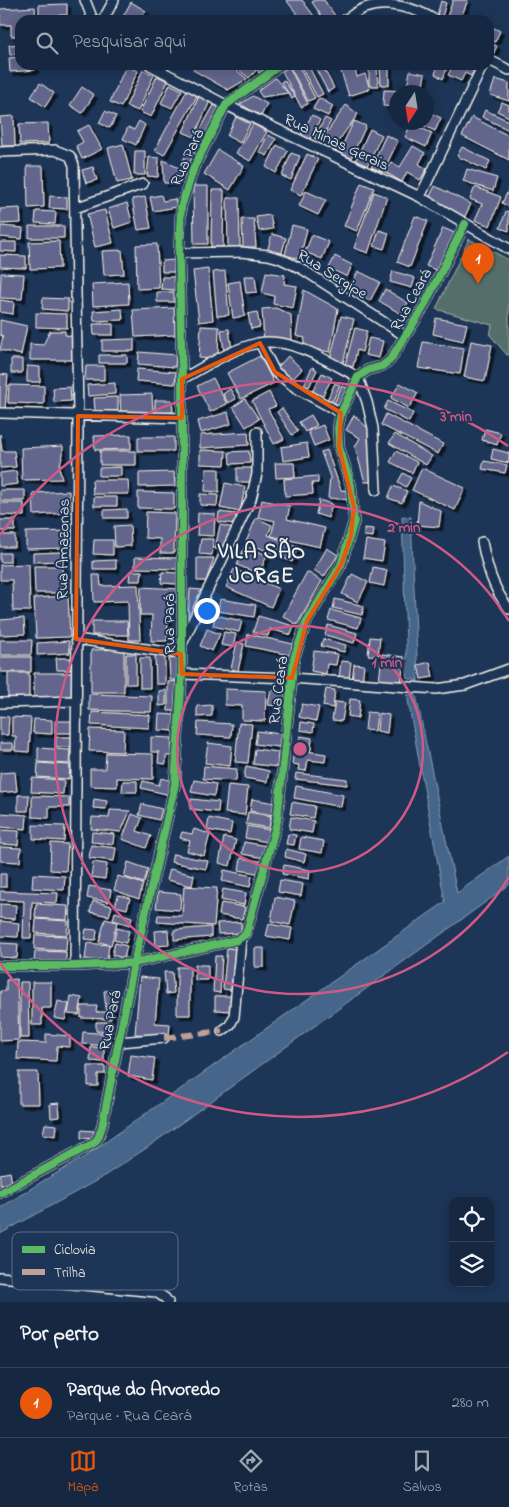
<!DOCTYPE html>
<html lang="pt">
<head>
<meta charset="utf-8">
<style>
	:root { --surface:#162841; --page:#1f3048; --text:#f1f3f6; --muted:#9ea6b1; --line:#35445a; --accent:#ea580c }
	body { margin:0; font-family:"Indie Flower",sans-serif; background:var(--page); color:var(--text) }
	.controls { position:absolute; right:15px; bottom:15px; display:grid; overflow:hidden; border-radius:10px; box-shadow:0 2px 12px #0003 }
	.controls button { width:45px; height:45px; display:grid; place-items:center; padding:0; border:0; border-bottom:1px solid var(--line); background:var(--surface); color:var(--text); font:25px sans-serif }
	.compass { position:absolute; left:389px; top:85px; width:45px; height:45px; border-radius:50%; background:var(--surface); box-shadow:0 2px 12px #0003; rotate:192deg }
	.you { position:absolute; left:206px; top:610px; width:18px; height:18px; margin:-12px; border:4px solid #fff; border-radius:50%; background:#1a73e8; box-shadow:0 0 0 8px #1a73e833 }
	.badge { display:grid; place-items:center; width:32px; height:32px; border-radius:50%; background:var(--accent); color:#fff; font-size:16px; font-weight:700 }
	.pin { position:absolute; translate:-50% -41px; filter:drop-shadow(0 1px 2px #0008) }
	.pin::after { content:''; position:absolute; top:26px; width:18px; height:15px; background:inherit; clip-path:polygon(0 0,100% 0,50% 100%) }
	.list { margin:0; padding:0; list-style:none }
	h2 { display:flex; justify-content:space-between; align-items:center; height:65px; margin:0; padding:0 20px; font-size:21px }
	h2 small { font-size:16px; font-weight:400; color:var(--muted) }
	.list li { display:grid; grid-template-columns:32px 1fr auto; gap:15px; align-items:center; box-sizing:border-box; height:70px; padding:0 20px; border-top:1px solid var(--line) }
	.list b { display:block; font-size:19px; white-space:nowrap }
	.list p { margin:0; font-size:16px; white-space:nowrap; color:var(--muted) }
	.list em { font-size:16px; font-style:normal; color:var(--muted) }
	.icon { flex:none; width:28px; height:28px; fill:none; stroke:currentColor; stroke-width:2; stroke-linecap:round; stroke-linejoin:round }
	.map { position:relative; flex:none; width:509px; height:1302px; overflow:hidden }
	.search { position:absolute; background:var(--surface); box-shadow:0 2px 12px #0003; left:15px; right:15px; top:15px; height:55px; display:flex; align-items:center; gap:12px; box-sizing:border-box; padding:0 18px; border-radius:15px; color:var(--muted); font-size:19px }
	.sheet { height:135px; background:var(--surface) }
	nav { display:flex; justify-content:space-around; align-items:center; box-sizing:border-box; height:70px; border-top:1px solid var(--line); background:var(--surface); font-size:14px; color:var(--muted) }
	nav a { display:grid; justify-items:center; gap:2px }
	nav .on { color:var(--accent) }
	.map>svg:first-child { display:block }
	.green { fill:#576e6b; stroke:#a6b0aa }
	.water { fill:#44668a; stroke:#8a9eb0 }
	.building { fill:#63668c; stroke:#f4f1e8; filter:url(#shadow) }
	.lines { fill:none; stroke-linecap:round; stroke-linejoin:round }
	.minor-casing { stroke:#f4f1e8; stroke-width:12 }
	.minor { stroke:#1d3557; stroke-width:9 }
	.quiet { stroke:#bda197; stroke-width:6; stroke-dasharray:12 6; stroke-linecap:butt }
	.cycleway-casing { stroke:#1d3557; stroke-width:11 }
	.cycleway { stroke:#5cba63; stroke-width:8 }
	.marked { fill:none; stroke:#e8590c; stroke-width:4; stroke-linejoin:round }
	.ring { fill:none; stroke:#d15985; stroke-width:2.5 }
	.labels { text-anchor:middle; stroke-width:4; stroke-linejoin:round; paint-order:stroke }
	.street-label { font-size:16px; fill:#f4f1e8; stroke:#1d3557 }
	.district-label { font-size:21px; font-weight:bold; letter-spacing:1px; fill:#f4f1e8; stroke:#1d3557 }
	.key { fill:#1d3557; stroke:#5e6d82; stroke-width:1 }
	.key-label { font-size:14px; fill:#f4f1e8 }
	.centre { fill:#d15985; stroke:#1d3557; stroke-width:2.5 }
	.ring-label { font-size:15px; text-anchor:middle; font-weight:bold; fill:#d15985; stroke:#1d3557; stroke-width:4; stroke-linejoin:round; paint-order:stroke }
</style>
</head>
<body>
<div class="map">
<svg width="509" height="1302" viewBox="0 0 509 1302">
	<defs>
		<filter id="shadow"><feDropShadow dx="3.5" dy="3.5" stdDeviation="0" flood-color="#0009"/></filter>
	</defs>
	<rect width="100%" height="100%" fill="#1d3557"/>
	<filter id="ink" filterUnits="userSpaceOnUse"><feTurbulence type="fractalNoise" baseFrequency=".02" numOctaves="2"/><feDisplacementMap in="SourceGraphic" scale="10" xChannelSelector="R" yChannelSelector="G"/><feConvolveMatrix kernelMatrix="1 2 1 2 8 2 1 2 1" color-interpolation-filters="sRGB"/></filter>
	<g filter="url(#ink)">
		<path class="green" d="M469,239L509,260V355H507L490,335L492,325L436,309Z"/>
		<path class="water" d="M402,516L411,517L418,681L407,678Z
			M407,695H416L457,893L509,856V885L148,1147L101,1178L0,1234V1208L43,1181L83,1158L445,902Z"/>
		<path class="building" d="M286,0H302L317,20H302Z
			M315,0H324L336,17L332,20H324L312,2Z
			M453,0H468L460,20L446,19Z
			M441,1L446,3L442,17L437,15Z
			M131,2L146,11L140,20H121Z
			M67,4V15H39V5Z
			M35,7L36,20H20V36H11V25H0V9Z
			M492,27L500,31L495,42L489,39Z
			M490,43L497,46L492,57L489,55Z
			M20,44V54L10,55L9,45Z
			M20,57V65H35V70L10,72L9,58Z
			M196,65H241L236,70L247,79L228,90L193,70Z
			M244,65H249L256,71L249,78L239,70Z
			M254,65H267L268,66L259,73Z
			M289,65H298L315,98L308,101Z
			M300,65H308L323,94L317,97Z
			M314,65H322L334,88L328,92Z
			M339,65H354L357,77L365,74L370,89L349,96Z
			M369,65H377L378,86H369Z
			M380,65H389V85H381Z
			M438,65H448L443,79L435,74Z
			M453,65H474L476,66L471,76L465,73L461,81L448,75Z
			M126,66L138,71L121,107L110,102Z
			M289,67L308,104L301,107L282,71Z
			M143,70L154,75L138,111L126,106Z
			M410,71L425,74L422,92H406Z
			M157,76L168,81L151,117L140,112Z
			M275,78L288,93L262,97L258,91Z
			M495,79L509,83V101L490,95Z
			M284,80L295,97L292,99L281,82Z
			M40,83L54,93L45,107L31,97Z
			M170,84L182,90L172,108L161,103Z
			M82,87L94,95L82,113L70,105Z
			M187,90L197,96L164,155L155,150Z
			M384,90L405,91L396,92V107L383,106Z
			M199,96L210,101L194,137L183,132Z
			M253,96L267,104L261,116L240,104Z
			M319,98L333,106L328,116L313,109Z
			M502,102L509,105V117L497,111Z
			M214,105L220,108L187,167L181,164Z
			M346,105L358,114L337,143L325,135Z
			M485,110L509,121V130L482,117Z
			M105,111L116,116L110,128L99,123Z
			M426,111L441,118L435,131L416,122H426Z
			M312,115L320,120L309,141L300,136Z
			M14,116L15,146H2L0,117Z
			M236,117L250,124L240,143L227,136Z
			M472,117L509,136V160L462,136Z
			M325,118L331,121L320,141L314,138Z
			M139,121L145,125L136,145L123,139L128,127L134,130Z
			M354,121L366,126L351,158L339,152Z
			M48,123L49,143L20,144L19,124Z
			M253,124L267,132L250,161L236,153Z
			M411,124L432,133L426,147L405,137Z
			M89,125L102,149L82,159L76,146L83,142L77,131Z
			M370,129L382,135L367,166L355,161Z
			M268,135L276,139L267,156L259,152Z
			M386,135L398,141L383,172L371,167Z
			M123,144L132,180L117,183L108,148Z
			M277,145L288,151L276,173L266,167Z
			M413,146L425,153L419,164L427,169L420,180L407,172L402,182L385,172L391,162L400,167Z
			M462,147L490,161L486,170L457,156Z
			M218,150L244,166L230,190L204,174Z
			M135,151H145V175H134Z
			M291,153L300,156L291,180L282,176Z
			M307,154L318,159L301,195L290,190Z
			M149,157L159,158L158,177L147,176Z
			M163,160L185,171L186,183H164Z
			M27,166H43L44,207L28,208Z
			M93,167L97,180L86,183L82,170Z
			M467,169L497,178L493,191L463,181Z
			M361,183L374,188L357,231L344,226Z
			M193,186H208V244H194Z
			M435,186L471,204L464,218L428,200Z
			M475,187L501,197L490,226L475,220L482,204L470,199Z
			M509,189V207L502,203Z
			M212,190H224L223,247H211Z
			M306,191L326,200L318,215L299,206Z
			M374,192L387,197L368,253L354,248Z
			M161,195L163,201L175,199L177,207L153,211L150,197Z
			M50,196L67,197V209L49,208Z
			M145,197L151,228L138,230L132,199Z
			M227,198H239L240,247H228Z
			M127,203L132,222L114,228L108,209Z
			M20,208L21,223L0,224V209Z
			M105,210L113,243L95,247L87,214Z
			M36,211L56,212L55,224L35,223Z
			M506,211L509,212V231L500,228Z
			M270,215L273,229L259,231L256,217Z
			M415,216L428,221L410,267L397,262Z
			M242,219H254L256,247H243Z
			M292,225L307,229L300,259L285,255Z
			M1,226L23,228L22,239L0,237Z
			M29,226H64V238H29Z
			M443,228L455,233L438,271L426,266Z
			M379,230L389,233L384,249L374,246Z
			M272,234L286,238L281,256L267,252Z
			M312,235L329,242L322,259L305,252Z
			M59,241L60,268L30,269L29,242Z
			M0,242H16V252L0,251Z
			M157,244L159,288L137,289L136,245Z
			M122,250L124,274L104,275L102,251Z
			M0,255L26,256V268L0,267Z
			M335,256L352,265L347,277L329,268Z
			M175,260V272H162V261Z
			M208,269L213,320L199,322L193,271Z
			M225,271L229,315L217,316L213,272Z
			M358,271L380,282L370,301L349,291Z
			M393,271L415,278L412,288L390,282Z
			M266,272L285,275L284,284L297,286L293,308L273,304L274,296L262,293Z
			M1,273L24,274L22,299L0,298Z
			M244,276H255L257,292L246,293Z
			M162,277H176L175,290L161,289Z
			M240,281L245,316L233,318L228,283Z
			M128,282L129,304L93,306L92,284Z
			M385,289L408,303L401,314L379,301Z
			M304,290L338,309L330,352L303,347L305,338L296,336Z
			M157,292H174V302H157Z
			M43,298L68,299V311L42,309Z
			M0,300L14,302L13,314L0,312Z
			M174,308L175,335L135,337L133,310Z
			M276,308L291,315L292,341L264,342L262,309Z
			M122,309L123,320L94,321L93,311Z
			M257,312L260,327L251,329L248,314Z
			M36,313L67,314V328L36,327Z
			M341,316L354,319L343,363L330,360Z
			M436,318L467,324L463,341L433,334Z
			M0,320L27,326L21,355L0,350L3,336L0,335Z
			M93,324H113V335H94Z
			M201,326L219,327L218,359L199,358Z
			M355,328L367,331L362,352L357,350L353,367L345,365Z
			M229,329L232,350L224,351L221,330Z
			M50,331H65V335L73,336V360H30V344L43,345Z
			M369,338L383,341L379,358L365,355Z
			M134,339V351H102V340Z
			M471,341L492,345L485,381L464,377Z
			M423,342L464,348L460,374L418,368Z
			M139,352L176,355L175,367L138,364Z
			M99,355H127V363H99Z
			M260,356L274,383L241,399L227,373Z
			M288,356L302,369L292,380L278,367Z
			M11,359H22V373H11Z
			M27,366L40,367V382H27Z
			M86,366H104V380H85Z
			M312,367L317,370L309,387L304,385Z
			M137,369L176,372L175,384L136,381Z
			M322,373L332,378L321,399L311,394Z
			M0,374L8,375L5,408H0Z
			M213,378L227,404L210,412L197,386Z
			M115,383V394L88,396L87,385Z
			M335,383L340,385L332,402L327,400Z
			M400,383L418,393L409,408L391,398Z
			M9,385L44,386V404L8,403Z
			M342,386L347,388L339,405L334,403Z
			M70,387L71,401L54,402L53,388Z
			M230,389L236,399L228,403L223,394Z
			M269,392L276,406L268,409L284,439L274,444L252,401Z
			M152,394L153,414L121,415L120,395Z
			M118,397V411L95,412L94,398Z
			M245,399L259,419L246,427L233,407Z
			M155,400H172L173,412L155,413Z
			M388,401L413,413L409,422L384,409Z
			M282,408L298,431L292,435L277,412Z
			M228,412L231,424L201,433L198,421Z
			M386,414L443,444L438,454L381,425Z
			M311,415L317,425L305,432L299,422Z
			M354,415L370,430L372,482H365L355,447L360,438L346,430Z
			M323,425L329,440L314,446L308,431Z
			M485,429L501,433L497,445L482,440Z
			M248,432L249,445L200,448V435Z
			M0,434L2,451H14L16,467L0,468Z
			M395,434L432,456L426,465L389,443Z
			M131,435V449L95,450L94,436Z
			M138,437H174V451H138Z
			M307,443L309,457L283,461L281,447Z
			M63,446V454L59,467L62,479L22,480L21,448Z
			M493,449L509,453V463L491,459Z
			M200,450L226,451L225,465L200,464Z
			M327,450L341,490L350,491V500L328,498L330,477L321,452Z
			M100,451H136V465H100Z
			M249,451L250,463L230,464L229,452Z
			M396,451L417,462L412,473L390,462Z
			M484,461L507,465L505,473L482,469Z
			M275,463H294L295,477L276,478Z
			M121,467V476H99V468Z
			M237,468H252V482H237Z
			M422,468L465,488L455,510L412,490Z
			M206,469H219V492L205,491Z
			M16,471L18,484L0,486V473Z
			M174,472L175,486L139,487V473Z
			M403,473L411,478L406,487L398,482Z
			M318,476V483H312L313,494L285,496L284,479Z
			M92,480H128L129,494H93Z
			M225,483L245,487L240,512L220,508Z
			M393,486L407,491L402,503L388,498Z
			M0,490H25V501H0Z
			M69,491L70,513L34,515L33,493Z
			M138,492L174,493V509L138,508Z
			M200,494L218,495L217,506L200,505Z
			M94,497H117V506H94Z
			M262,500L290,506L287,519L325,528L320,547L271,536L275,521L258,517Z
			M319,500L332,504L328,518L316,514Z
			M419,501L441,511L439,527L417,525Z
			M0,503H24V516L0,515Z
			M127,509V518H104V510Z
			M146,512L175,513L174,553H160V539L145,538Z
			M219,512L236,514L235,524L218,522Z
			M198,513L215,514L214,536L197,535Z
			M256,518L272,525L268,535L298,547L292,562L246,542Z
			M0,520H15V531H0Z
			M130,525L131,546L115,547L114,526Z
			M220,525L234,528L220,550L215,549Z
			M364,528L374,529L373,537L364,536Z
			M74,531V548L26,549V532Z
			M0,535H15V547H0Z
			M201,539H213L212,555L199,554Z
			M94,540H113V555L93,554Z
			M366,540L385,543L382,561L363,558Z
			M245,546L267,555L259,574L237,565Z
			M327,548L338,555L324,577L314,570Z
			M64,552V561L33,562V553Z
			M0,553H10V562H0Z
			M135,557L177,558V569L135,568Z
			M197,558H214L206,581H197Z
			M116,560V569H93V561Z
			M29,564L30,611H13L12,580H0V565Z
			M34,566H62L63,593H35Z
			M373,567L387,570L384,586L370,583Z
			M234,569L279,589L271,607L226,587Z
			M130,571H142L141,581H129Z
			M162,572L178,573L177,584L161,583Z
			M307,572L322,581L297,625L283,616Z
			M352,574L368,582L358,602L342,594Z
			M93,575H100L101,586L138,585L140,640H129L128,601L94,602Z
			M141,587L180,589L179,603H169L167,641H151L152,615H140Z
			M190,589L201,590L188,619Z
			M68,596L70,637L36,638L34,598Z
			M220,599L256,605L254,617L218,611Z
			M335,599L364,606L362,615L333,608Z
			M331,610L361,618L358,628L328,620Z
			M215,615L242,621L239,632L213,626Z
			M258,616L294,626L291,635L270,629L268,636L253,632Z
			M24,618L25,634L0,635V620Z
			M92,621H127L128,635H92Z
			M328,625L357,633L354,643L325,635Z
			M207,629L220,634L212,651L200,646Z
			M224,632L236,634L233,647L221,645Z
			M248,634L293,644L290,655L246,646Z
			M370,637L380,638L378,656L368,655Z
			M323,639L346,645L344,652L321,646Z
			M0,640H32L31,655H0Z
			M69,641L70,653L37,655V643Z
			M237,642L244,644L238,671L231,669Z
			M124,649V692H91V650Z
			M314,651L338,654L336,665L327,664L326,674L311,671Z
			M126,654H136V684H126Z
			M382,654L404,657L401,685L379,682Z
			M155,655H165V684H156Z
			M0,657H31V672H0Z
			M56,658H71V670H57Z
			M140,658H150V688H140Z
			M179,658V680H170L169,659Z
			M341,661L351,662L349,680L339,679Z
			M430,662L433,677L421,679L418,665Z
			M354,664L364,665L362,683L352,681Z
			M8,673H29V698L8,699Z
			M34,673H73V698L34,697Z
			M178,681V711H168V682Z
			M225,689L266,691L265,721L242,720V706L225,705Z
			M326,689L335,690L333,708L323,706Z
			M166,690V705L159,706V691Z
			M271,690L287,693L285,707L268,705Z
			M89,694L152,696L151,712L89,710Z
			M350,699L360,700L358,718L348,716Z
			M335,702L345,703L342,721L332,720Z
			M302,704L319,707L316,721L299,717Z
			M212,705V716L197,717V706Z
			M92,712L150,715L149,728L91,725Z
			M367,712L377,713L375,731L365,730Z
			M379,713L389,715L387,733L377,731Z
			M159,714L176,715L175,731L158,730Z
			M0,716L9,717L8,735H0Z
			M12,717L31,718L29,752L15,751L16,736H12Z
			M34,719L52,720V734L33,733Z
			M55,721H72V733H55Z
			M198,722L232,724L231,737L197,735Z
			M301,722L314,724L313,732L300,730Z
			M239,723L252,724L248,763L235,762Z
			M90,729L124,730L123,752L89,751Z
			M257,731L281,734L279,747L255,744Z
			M300,736L312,738L311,750L298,749Z
			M56,737H72V747H56Z
			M151,737L172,738L171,756H166V764L158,763L159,752H151Z
			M0,743H13V750H0Z
			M208,743L232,746L230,766L205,763Z
			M38,748L70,750L69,764L38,762Z
			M255,749L278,752L277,767L253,764Z
			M294,749L326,754L325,762L308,760L306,771L298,770L299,765L292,764Z
			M106,753L153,754V779L117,778V787L90,786V769H105Z
			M38,763L70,765L69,779L37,777Z
			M204,766L237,769L236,781L203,779Z
			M246,766L269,771L267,782L244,778Z
			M15,772L17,791L0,793V773Z
			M296,773L347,779V785L295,779Z
			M32,778L64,780L63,794L31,792Z
			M161,778L173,781L170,795L141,788L143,781L159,785Z
			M194,780L216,784L214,796L191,792Z
			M123,781H137V792H122Z
			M228,785L248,787L245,815L225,813Z
			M296,786L343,795L341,807L294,798Z
			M18,795H29L28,811H18Z
			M32,796L69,797V807H49V818L32,817Z
			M94,799L107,801L106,809L93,808Z
			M191,799L219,802L218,812L190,809Z
			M252,799L275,803L273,815L250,811Z
			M292,802L315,806L313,818L290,814Z
			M142,804L162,809L159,820L139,815Z
			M110,810L130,811L121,832L91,829L92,817L109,818Z
			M248,812L271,816L269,828L246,824Z
			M0,813L27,815L26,829L0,827Z
			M132,814L142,818L137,831L151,836L146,848L122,839Z
			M291,817L314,821L312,833L289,829Z
			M209,818L232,823L230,834L207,830Z
			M33,825L65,826L64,841L33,839Z
			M247,826L270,830L268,842L245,838Z
			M194,829L210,834L204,856L187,851L190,841L180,838L182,832L192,834Z
			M0,830L19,831L18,845L0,844Z
			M92,832L114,834L113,844L91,842Z
			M288,834L296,835L294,845L286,844Z
			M224,837L236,840L230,866L219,863Z
			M301,837L324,841L322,853L299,849Z
			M244,842L267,846L265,858L242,854Z
			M51,843L68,844L66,871L50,870Z
			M91,845L116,848L114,861L89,858Z
			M0,847L21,848L20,862L0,861Z
			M286,849L306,854L304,862L285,857Z
			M173,854L208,861L206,869L171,862Z
			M241,858L264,862L262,874L239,870Z
			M93,862L107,864L105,879L91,877Z
			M128,862L148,869L144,883L124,877Z
			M284,865L310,870L309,879L282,874Z
			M170,869L194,875L192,886L167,880Z
			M224,870L252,876L250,887L222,881Z
			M0,874H6V887H0Z
			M33,874L65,876L64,890L32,888Z
			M118,876L143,884L139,899L114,890Z
			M280,880L303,884L301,896L278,892Z
			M89,886L111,890L109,902L87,898Z
			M184,886L217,888L214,926L157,922L158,915L182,916Z
			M223,889L246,893L244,905L221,900Z
			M0,891L58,893L57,903L32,902L31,938H23L24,901L0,900Z
			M158,892L181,894L180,910L156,908Z
			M118,895L130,898L127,909L115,906Z
			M275,897L295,901L290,925L271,921Z
			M93,901L112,906L109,916L90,912Z
			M221,903L245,907L242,919L219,915Z
			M0,904L16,905L15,919L0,918Z
			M36,904L68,906L67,920L35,918Z
			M115,912L132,917L130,925L113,920Z
			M36,919L68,921L67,935L35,933Z
			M105,919L117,922L111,945L99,942Z
			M0,921L19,923L18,937L0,936Z
			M241,922V933L218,934L217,923Z
			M269,924L292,928L290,940L266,936Z
			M211,927V937L174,940V930Z
			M117,928L129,931L126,943L114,940Z
			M86,929L97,930L96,940L84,939Z
			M168,930L169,945L156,946L155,931Z
			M35,935L67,936L66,951L34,949Z
			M0,943L18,944L17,958L0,957Z
			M87,943L109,945L107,961L85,959Z
			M115,943L127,946L124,958L112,955Z
			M227,948L235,949L231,990L223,989Z
			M255,948H264V967H255Z
			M35,951L66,952V963L34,962Z
			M215,956H222L220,993L213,992Z
			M195,965H208V980H195Z
			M177,967H190V1015H177Z
			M164,972H172L174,993L166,994Z
			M140,977L159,979L155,1023L170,1024L169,1036L135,1034Z
			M17,979L19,1040L0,1041V991H6V980Z
			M20,982H28L29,1038H20Z
			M32,982H51V1008H42V1025H32Z
			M113,990L115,1009L106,1010L104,991Z
			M71,996L82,998L79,1015L68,1014Z
			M215,996H232L231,1011L215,1010Z
			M58,1001L69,1004L65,1020L54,1018Z
			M81,1006H97L96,1012H111V1019L81,1018Z
			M96,1022H112V1032L96,1031Z
			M83,1032L110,1034L109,1046L82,1044Z
			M46,1034L70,1036V1047L57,1046L56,1061L17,1059L18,1042L46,1043Z
			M91,1047L104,1048V1062L90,1061Z
			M131,1055L155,1058L152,1080L128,1076Z
			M88,1066H105V1074H98V1086H88Z
			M19,1072H38L39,1104H19Z
			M59,1103L60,1117L51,1118L50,1104Z
			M45,1124L57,1125L56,1136L43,1134Z
			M81,1130L94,1131L93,1139L81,1138Z
			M10,1172L12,1183L0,1185V1174Z"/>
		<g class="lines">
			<defs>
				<path id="minor" d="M85,0L93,20
					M103,20L114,0
					M345,20C351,16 358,10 365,8C387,0 416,8 435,20
					M489,60L509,70
					M150,65L226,105L420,197L509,249
					M0,152L55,150L70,156L74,165L78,416L75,966
					M420,197L483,65
					M75,208L143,184
					M179,253L241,252L268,255L279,258L302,269L405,336
					M260,343L275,372L296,388L341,413
					M182,379C206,366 231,349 258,343C292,337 329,362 358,377L367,402L373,428L376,490
					M0,413L182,418
					M482,542C487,567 493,589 509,609
					M76,639L181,654
					M182,644L251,499L257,474V432
					M182,674L292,678L436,689L465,685L509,669
					M0,703L77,701
					M0,966H75L134,963L237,940L246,934L277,822L294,658L307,621L341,565L354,521L351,485L339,447L338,427L341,413L358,377L368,370L382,366L390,360L423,308L465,224
					M222,1031L230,1025L234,1017L241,939
					M119,1042L164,1038
					M0,1193L94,1143L98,1138L102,1127L134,963L175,784L182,674V379L179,253L181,207L194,167L226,105L280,65
					M0,1277L156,1292L165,1298L168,1302"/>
			</defs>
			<use href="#minor" class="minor-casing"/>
			<use href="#minor" class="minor"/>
			<path class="quiet" d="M164,1038L222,1031"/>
			<defs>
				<path id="cycleway" d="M0,966H75L134,963L237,940L246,934L277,822L294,658L307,621L341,565L354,521L351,485L339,447L338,427L341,413L358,377L368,370L382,366L390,360L423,308L465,224
					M0,1193L94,1143L98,1138L102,1127L134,963L175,784L182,674V379L179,253L181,207L194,167L226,105L280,65"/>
			</defs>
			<use href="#cycleway" class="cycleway-casing"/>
			<use href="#cycleway" class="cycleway"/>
		</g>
	</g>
	<path class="marked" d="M260,343L275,372L341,413L339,447L354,507L351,536L341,565L307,621L292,678L182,674L181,654L76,639L78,416L182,418V379Z"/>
	<g class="ring">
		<circle cx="300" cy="749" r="123"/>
		<path d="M509 877A245 245 0 1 1 509 621"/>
		<path d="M508 1052A368 368 0 0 1 0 963M0 535A368 368 0 0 1 508 446"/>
	</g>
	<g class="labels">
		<g class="street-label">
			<text transform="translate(337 141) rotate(25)" y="6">Rua Minas Gerais</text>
			<text transform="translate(186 157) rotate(-66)" y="6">Rua Pará</text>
			<text transform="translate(333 273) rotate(32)" y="6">Rua Sergipe</text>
			<text transform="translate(410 299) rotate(-61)" y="6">Rua Ceará</text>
			<text transform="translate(62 549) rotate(-89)" y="6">Rua Amazonas</text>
			<text transform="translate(168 624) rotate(-90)" y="6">Rua Pará</text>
			<text transform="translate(277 690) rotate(-83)" y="6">Rua Ceará</text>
			<text transform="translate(109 1020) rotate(-79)" y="6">Rua Pará</text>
		</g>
		<g class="district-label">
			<text x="262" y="558">VILA SÃO<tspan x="262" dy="24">JORGE</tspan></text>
		</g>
	</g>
	<rect x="12" y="1232" width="166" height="58" rx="8" class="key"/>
	<rect x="22" y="1246" width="23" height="7" fill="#5cba63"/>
	<rect x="22" y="1269" width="23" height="6" fill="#bda197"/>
	<g class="key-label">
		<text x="54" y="1254">Ciclovia</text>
		<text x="54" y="1277">Trilha</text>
	</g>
	<circle cx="300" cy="749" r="8" class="centre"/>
	<g class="ring-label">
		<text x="456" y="421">3 min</text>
		<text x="404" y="532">2 min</text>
		<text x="387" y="667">1 min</text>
	</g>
</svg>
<div class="controls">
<button><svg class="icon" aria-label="locate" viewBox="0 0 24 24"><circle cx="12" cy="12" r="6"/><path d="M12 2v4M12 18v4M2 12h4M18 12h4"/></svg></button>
<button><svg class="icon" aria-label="layers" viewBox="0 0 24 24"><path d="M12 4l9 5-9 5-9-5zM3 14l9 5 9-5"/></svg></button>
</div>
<svg class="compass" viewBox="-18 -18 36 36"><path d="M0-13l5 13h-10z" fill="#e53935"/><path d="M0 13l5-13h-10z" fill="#9ea6b1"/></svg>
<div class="you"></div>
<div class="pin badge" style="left:478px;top:284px">1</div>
<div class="search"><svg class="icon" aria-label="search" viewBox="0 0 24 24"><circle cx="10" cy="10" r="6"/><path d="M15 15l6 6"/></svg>Pesquisar aqui</div>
</div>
<section class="sheet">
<h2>Por perto<small></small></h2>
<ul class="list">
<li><span class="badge">1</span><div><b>Parque do Arvoredo</b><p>Parque · Rua Ceará</p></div><em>280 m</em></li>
</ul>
</section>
<nav>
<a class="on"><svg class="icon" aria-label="map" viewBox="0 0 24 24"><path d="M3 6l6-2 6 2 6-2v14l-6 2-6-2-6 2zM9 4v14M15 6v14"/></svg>Mapa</a>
<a><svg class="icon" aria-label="directions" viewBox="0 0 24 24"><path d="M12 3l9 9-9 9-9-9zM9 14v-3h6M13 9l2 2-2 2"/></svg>Rotas</a>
<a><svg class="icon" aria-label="saved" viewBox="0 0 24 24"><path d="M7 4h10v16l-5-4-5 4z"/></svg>Salvos</a>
</nav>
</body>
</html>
